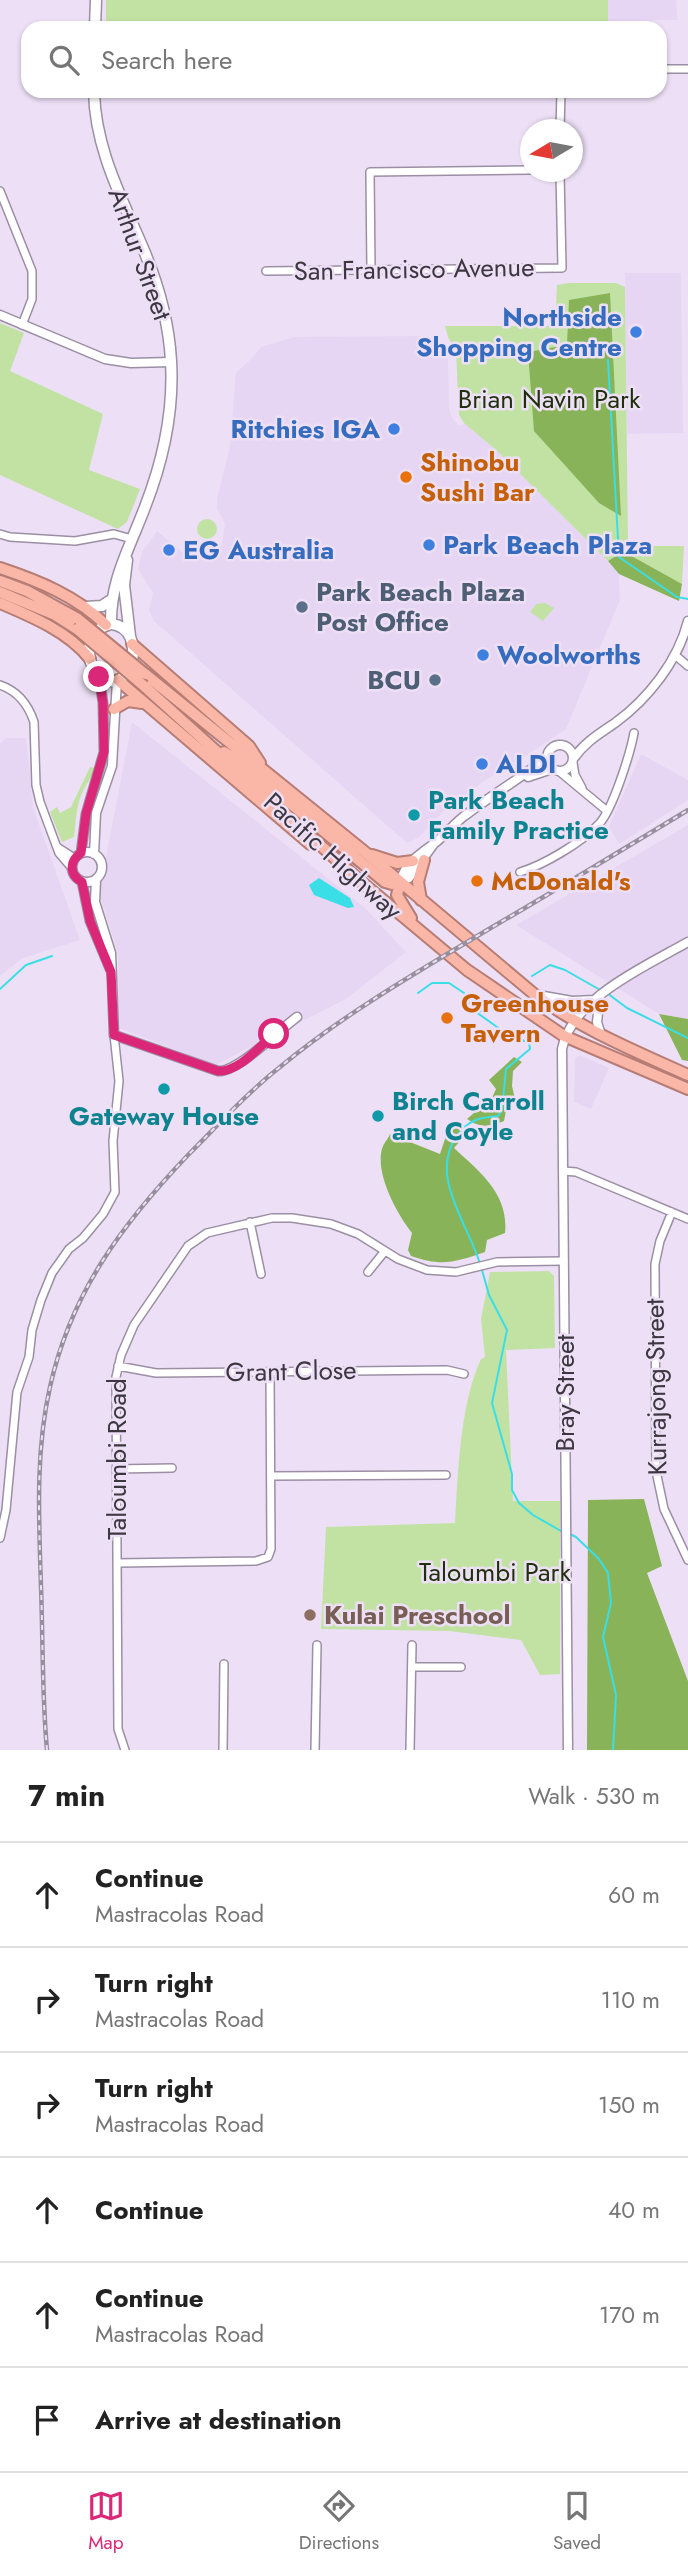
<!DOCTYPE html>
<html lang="en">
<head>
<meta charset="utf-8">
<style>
	:root { --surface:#fff; --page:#f6f6f6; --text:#222; --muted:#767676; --line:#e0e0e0; --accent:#db2777 }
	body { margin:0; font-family:Jost,sans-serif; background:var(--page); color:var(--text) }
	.compass { position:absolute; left:520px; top:119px; width:63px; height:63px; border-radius:50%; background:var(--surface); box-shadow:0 2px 5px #0004; rotate:260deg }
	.stop { position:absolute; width:21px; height:21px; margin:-16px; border:5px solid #db2777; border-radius:50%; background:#fff }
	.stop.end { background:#db2777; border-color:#fff; box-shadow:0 2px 7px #0008 }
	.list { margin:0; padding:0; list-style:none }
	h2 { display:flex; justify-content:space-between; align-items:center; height:91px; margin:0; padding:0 28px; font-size:30px }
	h2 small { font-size:23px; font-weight:400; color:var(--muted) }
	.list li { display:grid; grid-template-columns:46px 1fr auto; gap:21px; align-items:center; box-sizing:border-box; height:105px; padding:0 28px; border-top:2px solid var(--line) }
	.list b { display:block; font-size:26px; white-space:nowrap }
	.list p { margin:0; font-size:23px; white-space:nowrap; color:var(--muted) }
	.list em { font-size:23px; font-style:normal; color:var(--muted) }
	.icon { flex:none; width:38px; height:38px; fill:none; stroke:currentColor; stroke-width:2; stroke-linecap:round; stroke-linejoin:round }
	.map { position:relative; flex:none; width:688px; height:1750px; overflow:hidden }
	.search { position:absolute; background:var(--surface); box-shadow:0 2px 5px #0004; left:21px; right:21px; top:21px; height:77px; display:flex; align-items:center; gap:18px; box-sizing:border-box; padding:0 24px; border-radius:21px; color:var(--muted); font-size:26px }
	.sheet { height:721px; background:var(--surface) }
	nav { display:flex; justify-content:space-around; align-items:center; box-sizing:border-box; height:98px; border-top:2px solid var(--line); background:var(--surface); font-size:19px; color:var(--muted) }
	nav a { display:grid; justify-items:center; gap:4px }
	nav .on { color:var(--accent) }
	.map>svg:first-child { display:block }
	.built { fill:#e7d6f3 }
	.green { fill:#c2e2a4 }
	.forest { fill:#88b358 }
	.water { fill:#39dee6 }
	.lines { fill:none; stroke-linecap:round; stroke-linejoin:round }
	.stream { stroke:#39dee6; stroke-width:2 }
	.minor-casing { stroke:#9b8fa3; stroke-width:10 }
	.tertiary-casing { stroke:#9b8fa3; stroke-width:11 }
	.secondary-casing { stroke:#9b8fa3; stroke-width:13 }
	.trunk-casing { stroke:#b67d75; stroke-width:14 }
	.minor { stroke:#fff; stroke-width:7 }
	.tertiary { stroke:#fff; stroke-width:8 }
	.secondary { stroke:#fff; stroke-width:10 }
	.trunk { stroke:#fab6a7; stroke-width:10 }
	.rail-casing { stroke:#978e9e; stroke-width:4.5 }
	.rail { stroke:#ede0f6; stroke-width:2; stroke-dasharray:5; stroke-linecap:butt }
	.trunk-bridge-casing { stroke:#b67d75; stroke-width:14; stroke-linecap:butt }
	.trunk-bridge { stroke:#fab6a7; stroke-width:10 }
	.route { stroke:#db2777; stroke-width:9 }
	.shop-dot { fill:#3f7fe0; stroke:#ede0f6; stroke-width:2.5 }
	.food-dot { fill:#e8710a; stroke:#ede0f6; stroke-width:2.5 }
	.service-dot { fill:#5c6f8a; stroke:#ede0f6; stroke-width:2.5 }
	.culture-dot { fill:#0f9aa8; stroke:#ede0f6; stroke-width:2.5 }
	.education-dot { fill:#8d6e63; stroke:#ede0f6; stroke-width:2.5 }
	.labels { text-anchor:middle; stroke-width:5; stroke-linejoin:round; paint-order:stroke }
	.street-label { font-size:26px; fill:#3c3740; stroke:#ede0f6 }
	.shop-label { font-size:26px; font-weight:bold; fill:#366cbe; stroke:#ede0f6; text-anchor:start }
	.park-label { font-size:26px; fill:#1f300a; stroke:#ede0f6 }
	.food-label { font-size:26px; font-weight:bold; fill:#c56008; stroke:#ede0f6; text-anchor:start }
	.service-label { font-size:26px; font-weight:bold; fill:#4e5e75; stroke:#ede0f6; text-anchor:start }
	.culture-label { font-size:26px; font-weight:bold; fill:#0d838f; stroke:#ede0f6; text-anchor:start }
	.education-label { font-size:26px; font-weight:bold; fill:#785e54; stroke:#ede0f6; text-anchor:start }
</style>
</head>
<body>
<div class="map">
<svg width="688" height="1750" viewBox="0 0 688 1750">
	<rect width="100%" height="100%" fill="#ede0f6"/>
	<path class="built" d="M608,0H676L677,20L608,21Z
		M625,273H681L683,433L627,434Z
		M427,336L436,340L443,347L448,357L449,407L452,418L459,426L465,423L495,449L608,561L619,574L620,600L566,729L526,756L484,781L447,808L418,838L407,843L154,621L149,610L153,593L138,569L142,552L157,531L184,553L206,555L222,545L225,524L217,509V499L230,446L236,373L253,357L261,347L294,337Z
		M132,722L365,908L406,952L346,999L215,1065L119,1028L118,953L99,893Z
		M6,738H26L33,807L80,940L23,958L0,976V744Z
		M641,754L688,780V800L619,844L609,827Z
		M688,825V1019L659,1014L516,925Z
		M580,1055L609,1068L591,1109L574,1102L575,1058Z"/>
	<path class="green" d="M106,0H608V28H106Z
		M569,283H616L625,287L628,546H684L682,584L628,554L621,553L608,561L495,449L464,423L459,415L456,352L448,337L445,326H555L557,285Z
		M0,323L24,333L10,371L103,414L89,470L140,489L127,522L118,529L0,475Z
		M197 529a10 10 0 1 1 20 0a10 10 0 1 1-20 0Z
		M545,603L554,608L543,621L530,612L536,604Z
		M90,767L95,768C92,778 86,784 82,793C76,807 76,821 74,837L62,842L50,812L57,807L60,813L71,807Z
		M549,1271L554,1276L555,1348L506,1350L513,1501H560V1674L540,1675L521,1640L449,1631L321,1629L326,1527L455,1523C458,1472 460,1404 481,1359L485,1357L481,1319L490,1272Z"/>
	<path class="forest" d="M610,293L621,516L599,503L534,431L528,352L567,345L569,300Z
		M621,553L628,554L682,584L679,601L619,574L608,561Z
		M659,1014L688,1019V1061L682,1060Z
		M514,1057L522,1062L513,1071L512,1086L515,1099L507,1106L504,1121C489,1127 480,1128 467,1119L482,1106L487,1109L496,1089L489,1080Z
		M459,1123L467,1133L454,1148C480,1172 509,1194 505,1233L487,1240L485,1252C455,1262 443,1267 411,1256L408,1250L412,1233C397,1214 375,1174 382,1149C383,1144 388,1139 390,1134L440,1154L448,1130Z
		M644,1499L662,1566L647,1573L688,1681V1750H587L588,1500Z"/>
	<path class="water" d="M319,878L350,898L354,907L348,908L314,895L309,885Z"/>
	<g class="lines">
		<path class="stream" d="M608,360L619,557L677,597L688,599
			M532,976L550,965L565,970L602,991
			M0,989L26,965L52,956
			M418,993L432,983H449L467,995L472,1008L476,1012L487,1010
			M607,993L627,1008L688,1038
			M476,1012L504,1032L529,1043L530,1049L506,1069L502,1110L498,1116C491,1117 482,1117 476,1120C468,1123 461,1130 456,1137C429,1178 469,1225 480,1264
			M482,1270L489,1295L507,1330L492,1403L512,1474V1490L519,1503L533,1515L561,1531
			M570,1534L576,1537L599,1559L608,1573L611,1603L603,1637L616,1695L613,1750"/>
		<defs>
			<path id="minor" d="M660,69H688
				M560,130L561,91
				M0,191L32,271V299L22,325
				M371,270L370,172L530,170
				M266,271L562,268L560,172
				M0,534L10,537L75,541L114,534L132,539
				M675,655L688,666
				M0,685C18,691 28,704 34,722L36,785L40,802L59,853L71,867
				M573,763L575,775L582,788
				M560,772L607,811
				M57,847L74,858
				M520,872C544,865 582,842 599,824C613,809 630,754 634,733
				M563,1171L576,1172L688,1219
				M672,1212L660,1241L655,1264L656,1471L664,1509L688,1560
				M250,1222L261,1274
				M368,1272L385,1251
				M118,1366L156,1373L447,1370L464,1374
				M116,1469L172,1468
				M271,1476L446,1475
				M0,1538L6,1510L17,1392L29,1357L32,1330L41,1300L52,1273L69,1249L83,1238L103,1214L115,1192L113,1141L119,1081L114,1035
				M117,1563L256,1561L268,1557L271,1549L270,1371
				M412,1667H461
				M125,1750L118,1729L116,1377L121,1355L134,1325L188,1246L207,1233L272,1218H292L331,1224L358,1234L398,1259L427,1270L456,1272L497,1262L564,1261
				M223,1750L224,1664
				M315,1750L317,1645
				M410,1750L412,1645"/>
			<path id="tertiary" d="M0,315L105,359L131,363L171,362
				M547 758a13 13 0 1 1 26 0a13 13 0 1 1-26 0Z
				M573,759C585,742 599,734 615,723C648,699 678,661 688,621
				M528,777L552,769
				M72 867a15 15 0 1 1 30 0a15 15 0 1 1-30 0Z
				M81,853L86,814L104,752L103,703L99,676
				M94,854L96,813L112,766L117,680
				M96,880L95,902L111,953L114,1035L218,1071C238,1072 279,1030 297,1017
				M82,882L90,921L110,969
				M400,882C404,864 421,853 435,843C445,835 453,825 463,817C490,796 520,779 547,757
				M400,882L409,878L433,845
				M538,995L572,1001L594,1000
				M600,995L597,1022L601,1035
				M568,1750L562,1049C572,998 646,966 688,942"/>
			<path id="secondary" d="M95,28L96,0
				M94,91C95,150 123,200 145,253C159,287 169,324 171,361C174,412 163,461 145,507C130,547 110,581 111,624
				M127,560L124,585L130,636
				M86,607L102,606L111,600
				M111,624C152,628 129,707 96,673C84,654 87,630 111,624Z"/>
			<path id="trunk" d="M0,568C39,581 76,596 106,625
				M0,581L27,591L78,619
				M0,592L55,615L77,629
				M0,603C31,616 69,632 90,659
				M132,644L249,746L260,763
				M145,674L366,853L534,994C581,1029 635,1051 688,1075
				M118,680L310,844
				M144,686L358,879L467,970L564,1036L688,1089
				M114,709L128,701L142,703
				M224,752L238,760L385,882L392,884L400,882L397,895L411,918
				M372,855L397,863L413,861
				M421,900L418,882L424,860"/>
		</defs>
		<use href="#minor" class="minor-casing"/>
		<use href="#tertiary" class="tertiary-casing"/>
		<use href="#secondary" class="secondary-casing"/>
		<use href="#trunk" class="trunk-casing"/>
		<use href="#minor" class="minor"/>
		<use href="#tertiary" class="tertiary"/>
		<use href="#secondary" class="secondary"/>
		<use href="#trunk" class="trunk"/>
		<defs>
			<path id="rail" d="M47,1750C42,1696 43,1641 41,1587C39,1520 35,1453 50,1387C71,1292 123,1223 189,1154C219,1124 247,1093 280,1067C344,1014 417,972 489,929C556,890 622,850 688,810"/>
		</defs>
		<use href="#rail" class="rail-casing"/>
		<use href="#rail" class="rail"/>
		<defs>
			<path id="trunk-bridge" d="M78,619L145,674
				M77,629L144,686"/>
		</defs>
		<use href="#trunk-bridge" class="trunk-bridge-casing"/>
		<use href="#trunk-bridge" class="trunk-bridge"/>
	</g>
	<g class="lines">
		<path class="route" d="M99,677L103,703L104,752L86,814L81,853C69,861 69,875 82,882L90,921L111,972L114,1035L218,1071C239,1072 259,1047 274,1034"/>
	</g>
	<g class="shop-dot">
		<circle cx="636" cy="332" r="7"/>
		<circle cx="394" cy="429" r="7"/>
		<circle cx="429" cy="545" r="7"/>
		<circle cx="169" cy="550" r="7"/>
		<circle cx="483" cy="655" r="7"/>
		<circle cx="482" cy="764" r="7"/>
	</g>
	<g class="food-dot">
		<circle cx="406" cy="477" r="7"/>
		<circle cx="477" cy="881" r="7"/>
		<circle cx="447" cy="1018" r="7"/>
	</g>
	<g class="service-dot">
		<circle cx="302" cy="607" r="7"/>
		<circle cx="435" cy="680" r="7"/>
	</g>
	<g class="culture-dot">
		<circle cx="414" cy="815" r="7"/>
		<circle cx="164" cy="1089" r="7"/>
		<circle cx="378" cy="1116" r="7"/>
	</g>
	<circle class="education-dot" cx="310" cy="1615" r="7"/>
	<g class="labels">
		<g class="street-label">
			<text transform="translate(140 254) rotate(70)" y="9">Arthur Street</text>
			<text transform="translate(414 269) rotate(-1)" y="9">San Francisco Avenue</text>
			<text transform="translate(333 856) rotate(42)" y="9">Pacific Highway</text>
			<text transform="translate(291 1371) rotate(-1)" y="9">Grant Close</text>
			<text transform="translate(656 1387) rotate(-91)" y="9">Kurrajong Street</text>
			<text transform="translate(565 1393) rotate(-90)" y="9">Bray Street</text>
			<text transform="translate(117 1459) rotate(-90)" y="9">Taloumbi Road</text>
		</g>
		<g class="shop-label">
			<text x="622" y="326" text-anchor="end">Northside<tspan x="622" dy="30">Shopping Centre</tspan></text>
			<text x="380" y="438" text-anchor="end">Ritchies IGA</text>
			<text x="443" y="554">Park Beach Plaza</text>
			<text x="183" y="559">EG Australia</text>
			<text x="497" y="664">Woolworths</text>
			<text x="496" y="773">ALDI</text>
		</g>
		<g class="park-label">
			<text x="549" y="408">Brian Navin Park</text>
			<text x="495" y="1581">Taloumbi Park</text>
		</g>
		<g class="food-label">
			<text x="420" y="471">Shinobu<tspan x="420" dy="30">Sushi Bar</tspan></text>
			<text x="491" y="890">McDonald's</text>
			<text x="461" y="1012">Greenhouse<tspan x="461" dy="30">Tavern</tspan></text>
		</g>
		<g class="service-label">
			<text x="316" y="601">Park Beach Plaza<tspan x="316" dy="30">Post Office</tspan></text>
			<text x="421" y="689" text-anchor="end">BCU</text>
		</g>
		<g class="culture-label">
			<text x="428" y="809">Park Beach<tspan x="428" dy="30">Family Practice</tspan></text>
			<text x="392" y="1110">Birch Carroll<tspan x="392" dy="30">and Coyle</tspan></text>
			<text x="164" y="1125" text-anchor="middle">Gateway House</text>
		</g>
		<g class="education-label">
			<text x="324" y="1624">Kulai Preschool</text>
		</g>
	</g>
</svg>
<svg class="compass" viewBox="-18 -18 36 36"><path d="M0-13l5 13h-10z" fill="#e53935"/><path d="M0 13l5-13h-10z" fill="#767676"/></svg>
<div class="stop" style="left:274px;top:1034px"></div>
<div class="stop end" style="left:99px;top:677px"></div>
<div class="search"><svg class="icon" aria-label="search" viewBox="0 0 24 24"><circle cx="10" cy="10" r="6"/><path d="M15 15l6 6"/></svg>Search here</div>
</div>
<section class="sheet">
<h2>7 min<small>Walk · 530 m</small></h2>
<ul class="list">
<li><svg class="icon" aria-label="ahead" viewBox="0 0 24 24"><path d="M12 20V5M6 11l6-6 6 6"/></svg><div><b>Continue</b><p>Mastracolas Road</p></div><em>60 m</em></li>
<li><svg class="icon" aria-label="right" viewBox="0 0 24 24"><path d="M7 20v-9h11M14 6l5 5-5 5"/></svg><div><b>Turn right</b><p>Mastracolas Road</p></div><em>110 m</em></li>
<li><svg class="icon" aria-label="right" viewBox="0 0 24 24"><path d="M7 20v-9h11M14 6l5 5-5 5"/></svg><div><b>Turn right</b><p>Mastracolas Road</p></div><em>150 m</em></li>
<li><svg class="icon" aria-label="ahead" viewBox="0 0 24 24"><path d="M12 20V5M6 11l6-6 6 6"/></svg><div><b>Continue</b></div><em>40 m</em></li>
<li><svg class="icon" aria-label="ahead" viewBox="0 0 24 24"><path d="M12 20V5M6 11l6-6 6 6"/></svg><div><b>Continue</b><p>Mastracolas Road</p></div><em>170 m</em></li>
<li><svg class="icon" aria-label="arrive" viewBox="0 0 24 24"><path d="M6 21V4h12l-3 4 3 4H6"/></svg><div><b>Arrive at destination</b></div></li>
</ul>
</section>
<nav>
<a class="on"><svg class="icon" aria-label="map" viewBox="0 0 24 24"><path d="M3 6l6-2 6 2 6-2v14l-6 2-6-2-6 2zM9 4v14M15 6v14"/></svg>Map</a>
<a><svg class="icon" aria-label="directions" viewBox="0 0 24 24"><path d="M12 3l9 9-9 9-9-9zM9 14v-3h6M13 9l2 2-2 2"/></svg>Directions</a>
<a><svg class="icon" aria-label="saved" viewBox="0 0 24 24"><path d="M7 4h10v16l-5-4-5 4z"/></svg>Saved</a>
</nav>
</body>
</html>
